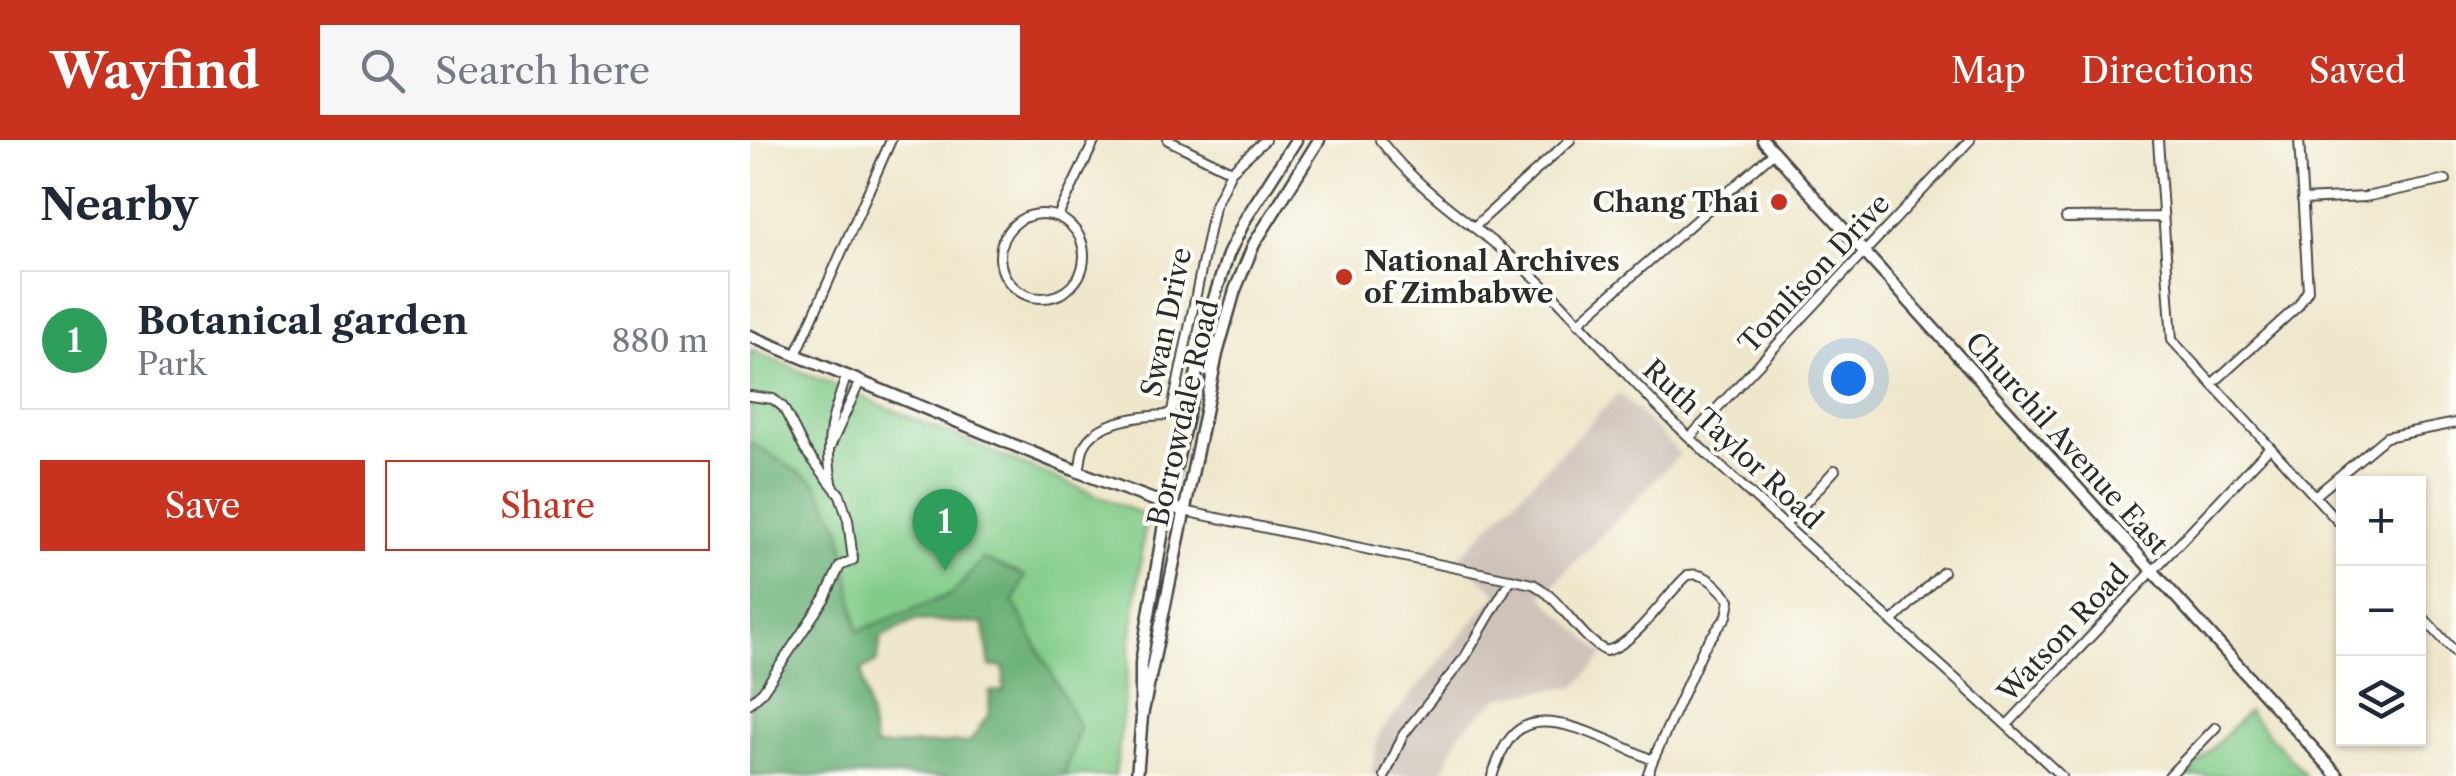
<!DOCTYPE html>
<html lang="en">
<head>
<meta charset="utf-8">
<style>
	:root { --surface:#fff; --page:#f6f6f7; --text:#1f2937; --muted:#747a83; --line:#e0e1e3; --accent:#c8321e }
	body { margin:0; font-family:"Libre Caslon Text",serif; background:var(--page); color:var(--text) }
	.controls { position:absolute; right:30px; bottom:30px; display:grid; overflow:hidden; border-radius:0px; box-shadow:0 2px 8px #0004 }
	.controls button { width:90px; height:90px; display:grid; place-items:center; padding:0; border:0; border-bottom:2px solid var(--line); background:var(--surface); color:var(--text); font:50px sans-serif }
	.you { position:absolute; left:1098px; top:238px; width:35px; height:35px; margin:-25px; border:8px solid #fff; border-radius:50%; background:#1a73e8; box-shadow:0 0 0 15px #1a73e833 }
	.badge { display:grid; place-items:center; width:65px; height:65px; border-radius:50%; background:var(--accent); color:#fff; font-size:32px; font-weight:700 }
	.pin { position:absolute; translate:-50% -82px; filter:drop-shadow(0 2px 5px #0008) }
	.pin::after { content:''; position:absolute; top:52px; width:35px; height:30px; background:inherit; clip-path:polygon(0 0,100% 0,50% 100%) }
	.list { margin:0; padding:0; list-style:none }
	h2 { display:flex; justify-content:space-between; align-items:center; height:130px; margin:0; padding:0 40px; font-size:42px }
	h2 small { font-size:32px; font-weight:400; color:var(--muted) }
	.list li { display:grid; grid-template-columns:65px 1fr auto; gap:30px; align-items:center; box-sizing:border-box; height:140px; margin:0 20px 20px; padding:0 20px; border:2px solid var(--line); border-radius:0px }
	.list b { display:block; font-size:38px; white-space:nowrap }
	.list p { margin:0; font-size:32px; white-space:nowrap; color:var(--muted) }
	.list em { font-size:32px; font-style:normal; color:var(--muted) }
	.actions { display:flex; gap:20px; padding:30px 40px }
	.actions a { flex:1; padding:22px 0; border:2px solid var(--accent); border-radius:0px; text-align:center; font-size:35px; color:var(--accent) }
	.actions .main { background:var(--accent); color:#fff }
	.icon { flex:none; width:55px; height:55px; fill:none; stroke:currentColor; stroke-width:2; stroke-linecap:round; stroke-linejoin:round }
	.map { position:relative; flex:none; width:1706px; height:636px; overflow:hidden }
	header { display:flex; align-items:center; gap:60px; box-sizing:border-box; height:140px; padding:0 50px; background:var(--accent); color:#fff }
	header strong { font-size:48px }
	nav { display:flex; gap:55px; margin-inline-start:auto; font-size:35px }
	.search { width:700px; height:90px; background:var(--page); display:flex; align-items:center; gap:25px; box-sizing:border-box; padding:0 35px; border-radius:0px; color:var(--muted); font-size:38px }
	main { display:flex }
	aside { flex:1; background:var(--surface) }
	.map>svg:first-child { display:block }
	.industrial { fill:#cec2b9 }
	.green { fill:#82cc8a; stroke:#567c5a; stroke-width:2.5; fill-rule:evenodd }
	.forest { fill:#69b076; stroke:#4a6e50; stroke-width:2.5; fill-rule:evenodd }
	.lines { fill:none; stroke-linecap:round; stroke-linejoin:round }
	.street-casing { stroke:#484743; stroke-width:12 }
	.secondary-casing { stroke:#484743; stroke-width:15 }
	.street { stroke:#fff; stroke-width:8 }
	.secondary { stroke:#fff; stroke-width:10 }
	.poi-dot { fill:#c8321e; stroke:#fdfcf7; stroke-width:4 }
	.labels { text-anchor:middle; stroke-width:8; stroke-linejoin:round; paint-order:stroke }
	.poi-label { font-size:28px; font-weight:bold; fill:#2b2b2b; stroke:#fdfcf7; text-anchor:end }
	.street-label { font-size:28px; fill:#2b2b2b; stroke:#fdfcf7 }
</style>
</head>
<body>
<header>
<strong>Wayfind</strong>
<div class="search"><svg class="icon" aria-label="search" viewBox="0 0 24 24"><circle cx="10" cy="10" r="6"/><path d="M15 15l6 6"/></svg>Search here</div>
<nav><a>Map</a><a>Directions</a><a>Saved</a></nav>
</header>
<main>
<aside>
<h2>Nearby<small></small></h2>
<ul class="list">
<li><span class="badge" style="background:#2e9e5b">1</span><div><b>Botanical garden</b><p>Park</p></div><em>880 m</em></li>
</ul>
<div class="actions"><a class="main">Save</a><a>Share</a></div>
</aside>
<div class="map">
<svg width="1706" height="636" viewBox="0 0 1706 636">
	<rect width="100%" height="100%" fill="#fdfcf7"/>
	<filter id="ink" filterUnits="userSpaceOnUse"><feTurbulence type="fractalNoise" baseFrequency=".01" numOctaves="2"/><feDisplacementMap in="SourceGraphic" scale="20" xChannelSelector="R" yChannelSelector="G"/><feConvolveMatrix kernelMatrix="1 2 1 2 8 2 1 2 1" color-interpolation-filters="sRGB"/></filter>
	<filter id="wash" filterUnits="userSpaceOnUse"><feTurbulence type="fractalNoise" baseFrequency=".0048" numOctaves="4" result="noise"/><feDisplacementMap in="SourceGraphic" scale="40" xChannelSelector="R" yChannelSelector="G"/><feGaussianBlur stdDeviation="2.25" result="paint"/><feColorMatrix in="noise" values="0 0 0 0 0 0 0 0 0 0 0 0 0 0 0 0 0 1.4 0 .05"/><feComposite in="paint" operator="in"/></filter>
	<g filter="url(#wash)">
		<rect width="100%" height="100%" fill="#efe7cb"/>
		<path class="industrial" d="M869,253L930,314L792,456L854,515L827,546L749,557L709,593L692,636H621L629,593L747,453L708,418Z"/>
		<path class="green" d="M0,210L396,376L365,636H0ZM165,480L234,484L240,526L254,527V551L240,552L239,574L220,602L125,607L111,531L127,521L131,497Z
			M1498,571L1556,636H1436Z"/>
		<path class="forest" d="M0,302L66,343L91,389L108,491L202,454L233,419L275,436L264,462L330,588L314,636H0ZM165,480L234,484L240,526L254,527V551L240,552L239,574L220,602L125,607L111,531L127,521L131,497Z"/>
	</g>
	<g filter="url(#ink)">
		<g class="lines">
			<defs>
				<path id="street" d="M418,0L481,31
					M630,0C676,61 745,96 799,151C840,192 877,237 919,278C1047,400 1182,514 1311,636
					M1408,0L1422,200L1594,388
					M1552,60L1615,57L1696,40
					M250 116a42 42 0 1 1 84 0a42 42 0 1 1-84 0Z
					M308,76L345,0
					M1316,78L1413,77
					M725,86L820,0
					M828,183L1024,12
					M46,215L141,0
					M1462,244L1548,166L1558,150L1549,0
					M0,256L23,259L33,267L55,310L90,355L98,380L103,420L90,426L75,458L13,551L0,563
					M940,297L1220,0
					M79,309L110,241
					M329,332C331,324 331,314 334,307C346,280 391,276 416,275L422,271L464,67L481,31L515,0
					M82,342C74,298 82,276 97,235
					M1565,356L1636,297L1706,283
					M434,371L783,444C812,459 827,496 856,511C885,505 915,455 938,435C956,431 968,447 980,460L977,476L954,507L903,620C871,607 802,567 770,589C755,599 748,620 742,636
					M1036,384L1085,330
					M1668,472L1706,513
					M1142,482L1193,432
					M1257,585L1519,308
					M635,636L653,595L715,517L761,439
					M897,636L903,620
					M1419,636L1466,587"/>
				<path id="secondary" d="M1013,0L1588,636
					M0,196L329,332L433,371
					M391,570V523L417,366L462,165L478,115L496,78L546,0
					M387,636L392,576L467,214L485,150L504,104L569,0"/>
			</defs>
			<use href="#street" class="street-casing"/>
			<use href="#secondary" class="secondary-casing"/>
			<use href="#street" class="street"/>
			<use href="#secondary" class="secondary"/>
		</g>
	</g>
	<g class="poi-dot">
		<circle cx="1029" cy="62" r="10"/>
		<circle cx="594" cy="137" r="10"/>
	</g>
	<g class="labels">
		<g class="poi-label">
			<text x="1009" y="72">Chang Thai</text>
			<text x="614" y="131" text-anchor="start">National Archives<tspan x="614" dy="32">of Zimbabwe</tspan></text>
		</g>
		<g class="street-label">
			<text transform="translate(1064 133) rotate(-47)" y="10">Tomlison Drive</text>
			<text transform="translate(416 182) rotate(-78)" y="10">Swan Drive</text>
			<text transform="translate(433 273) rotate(-77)" y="10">Borrowdale Road</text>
			<text transform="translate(1317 303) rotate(48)" y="10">Churchil Avenue East</text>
			<text transform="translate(983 304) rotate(43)" y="10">Ruth Taylor Road</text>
			<text transform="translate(1313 493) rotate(-47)" y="10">Watson Road</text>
		</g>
	</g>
</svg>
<div class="controls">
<button>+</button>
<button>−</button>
<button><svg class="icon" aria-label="layers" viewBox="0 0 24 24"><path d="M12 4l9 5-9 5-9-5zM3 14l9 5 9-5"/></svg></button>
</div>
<div class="you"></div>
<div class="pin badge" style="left:195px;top:431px;background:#2e9e5b">1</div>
</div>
</main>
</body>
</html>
